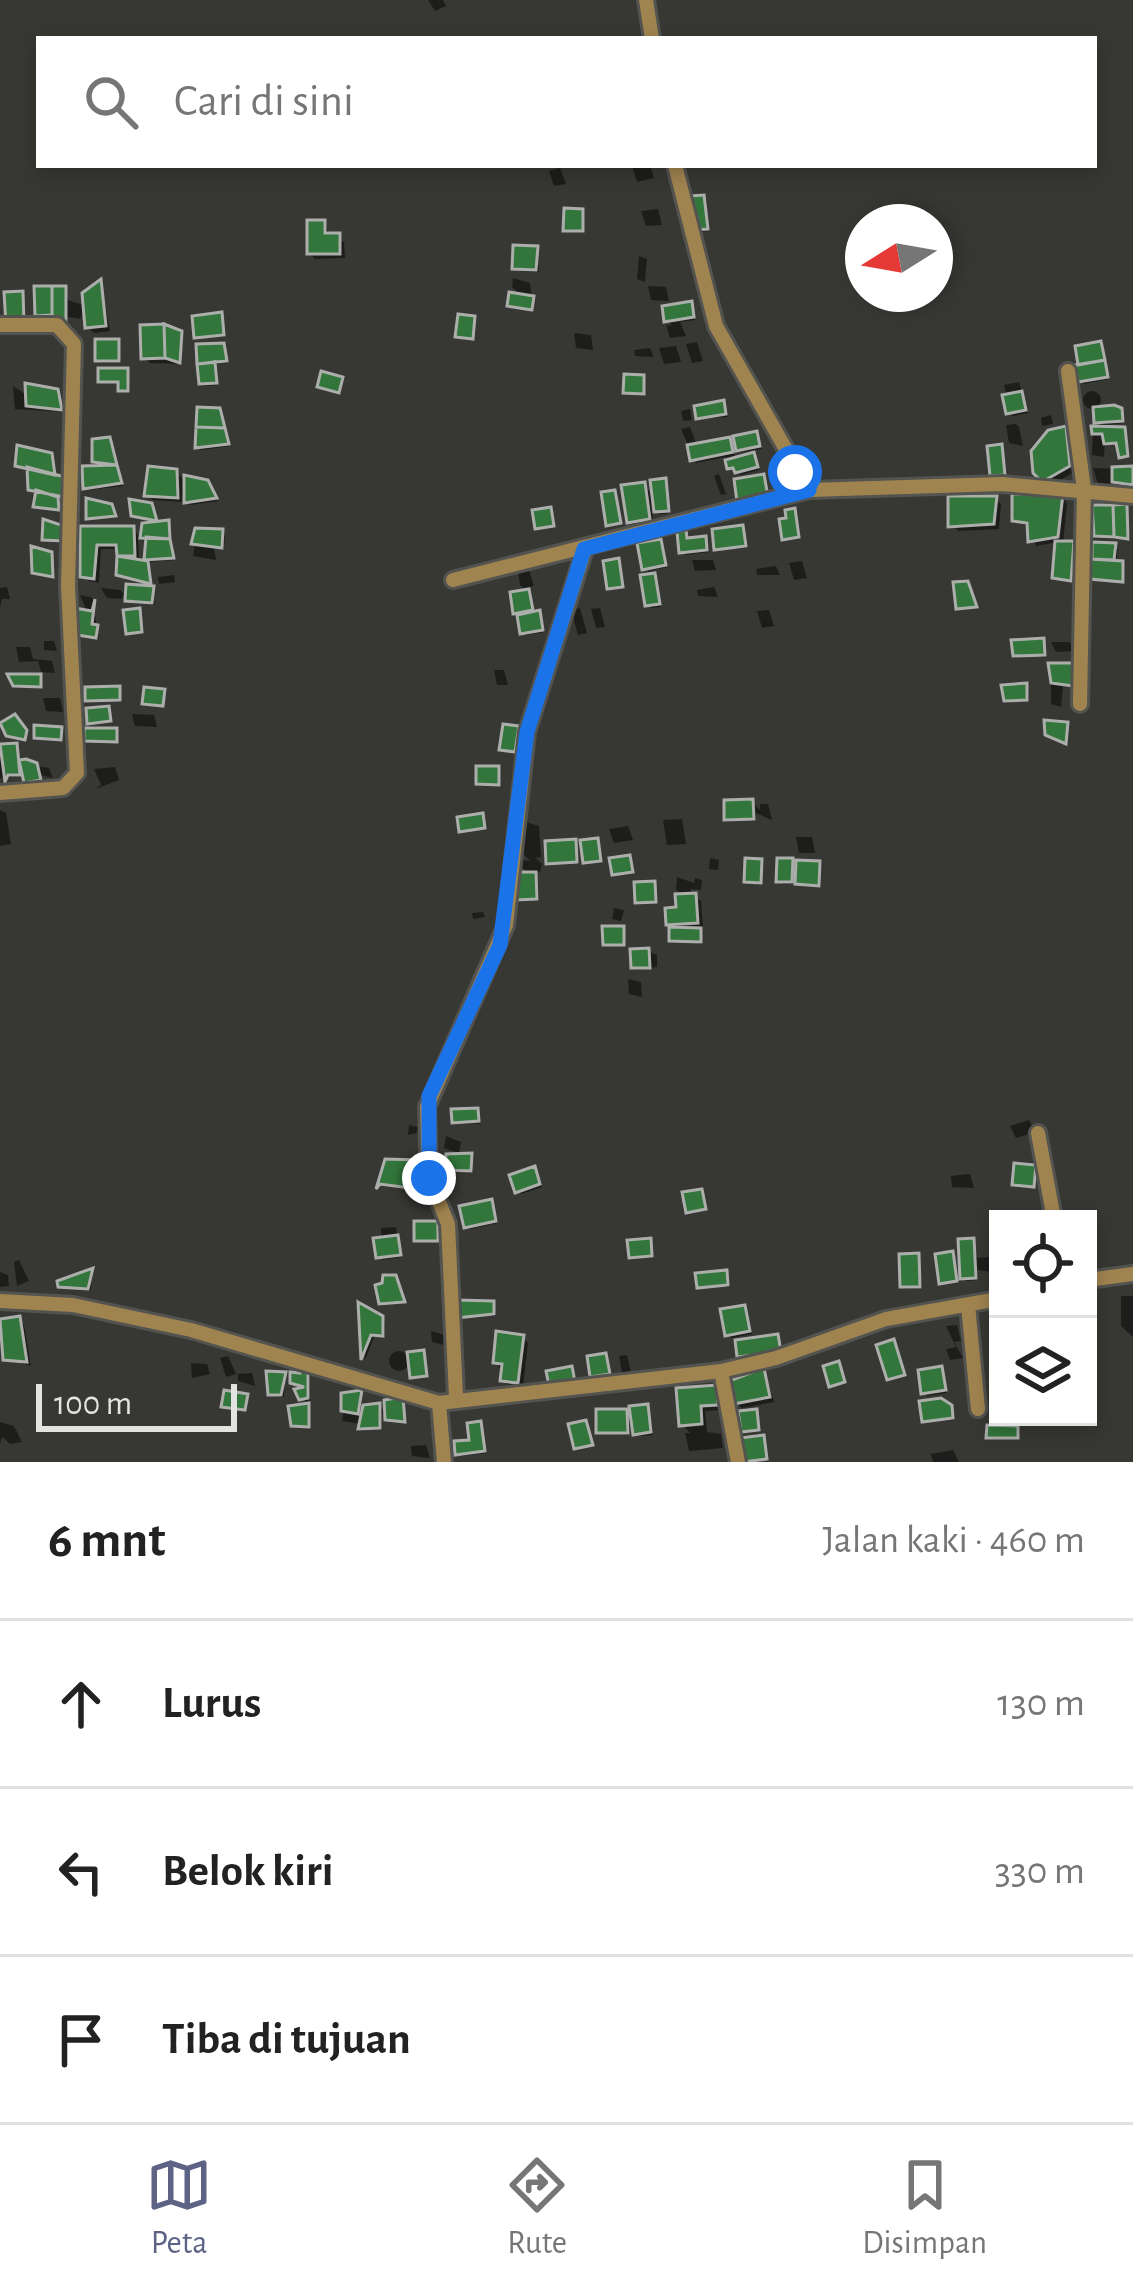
<!DOCTYPE html>
<html lang="id">
<head>
<meta charset="utf-8">
<style>
	:root { --surface:#fff; --page:#f2f2f2; --text:#222; --muted:#767676; --line:#e0e0e0; --accent:#5c6385 }
	body { margin:0; font-family:"Alegreya Sans",sans-serif; background:var(--page); color:var(--text) }
	.controls { position:absolute; right:36px; bottom:36px; display:grid; overflow:hidden; border-radius:0px; box-shadow:0 6px 18px #0003 }
	.controls button { width:108px; height:108px; display:grid; place-items:center; padding:0; border:0; border-bottom:3px solid var(--line); background:var(--surface); color:var(--text); font:60px sans-serif }
	.compass { position:absolute; left:845px; top:204px; width:108px; height:108px; border-radius:50%; background:var(--surface); box-shadow:0 6px 18px #0003; rotate:259deg }
	.scale { position:absolute; left:36px; bottom:30px; width:201px; box-sizing:border-box; padding-left:12px; border:6px solid #e3e3e2; border-top:0; font-size:33px; line-height:42px; white-space:nowrap; color:#e3e3e2; -webkit-text-stroke:9px #373734; paint-order:stroke }
	.stop { position:absolute; width:36px; height:36px; margin:-27px; border:9px solid #1a73e8; border-radius:50%; background:#fff }
	.stop.end { background:#1a73e8; border-color:#fff; box-shadow:0 3px 12px #0008 }
	.list { margin:0; padding:0; list-style:none }
	h2 { display:flex; justify-content:space-between; align-items:center; height:156px; margin:0; padding:0 48px; font-size:51px }
	h2 small { font-size:39px; font-weight:400; color:var(--muted) }
	.list li { display:grid; grid-template-columns:78px 1fr auto; gap:36px; align-items:center; box-sizing:border-box; height:168px; padding:0 48px; border-top:3px solid var(--line) }
	.list b { display:block; font-size:45px; white-space:nowrap }
	.list em { font-size:39px; font-style:normal; color:var(--muted) }
	.icon { flex:none; width:66px; height:66px; fill:none; stroke:currentColor; stroke-width:2; stroke-linecap:round; stroke-linejoin:round }
	.map { position:relative; flex:none; width:1133px; height:1462px; overflow:hidden }
	.search { position:absolute; background:var(--surface); box-shadow:0 6px 18px #0003; left:36px; right:36px; top:36px; height:132px; display:flex; align-items:center; gap:30px; box-sizing:border-box; padding:0 42px; border-radius:0px; color:var(--muted); font-size:45px }
	.sheet { height:660px; background:var(--surface) }
	nav { display:flex; justify-content:space-around; align-items:center; box-sizing:border-box; height:168px; border-top:3px solid var(--line); background:var(--surface); font-size:33px; color:var(--muted) }
	nav a { display:grid; justify-items:center; gap:6px }
	nav .on { color:var(--accent) }
	.map>svg:first-child { display:block }
	.shadow { fill:#0007 }
	.building { fill:#32763b; stroke:#acaeac; stroke-width:3 }
	.lines { fill:none; stroke-linecap:round; stroke-linejoin:round }
	.minor-casing { stroke:#535350; stroke-width:20 }
	.minor { stroke:#a08450; stroke-width:14 }
	.route { stroke:#1a73e8; stroke-width:15 }
</style>
</head>
<body>
<div class="map">
<svg width="1133" height="1462" viewBox="0 0 1133 1462">
	<rect width="100%" height="100%" fill="#373734"/>
	<path class="shadow" d="M428,0H443L446,6L435,11Z
		M632,165H650L654,178L637,182Z
		M560,168L566,184L554,186L549,171Z
		M703,198L710,231L700,232L696,229Z
		M658,209L662,225L646,226L641,211Z
		M324,223L330,236L344,242L345,258L315,259L310,253Z
		M537,249L539,272L518,271L515,267Z
		M639,256L647,259L645,282L637,279Z
		M513,278L530,283L534,312L510,305L522,297L512,287Z
		M101,283L110,331L94,333L88,327Z
		M648,286L666,287L669,301L651,300Z
		M65,289L68,300L83,305L81,319L68,317V323L41,318L38,314Z
		M690,305L695,320L680,322L686,336L670,338L666,325L672,326L667,320Z
		M221,315L225,337L197,336Z
		M180,333L182,364L150,363L144,357Z
		M574,333L591,335L593,350L576,348Z
		M118,342L121,363H101L98,360Z
		M697,342L703,361L692,363L686,344Z
		M1100,345L1109,379L1084,384L1081,381Z
		M223,346L228,363L217,364L218,385L205,386Z
		M676,346L681,362L664,364L659,348Z
		M650,348L654,357L635,356L634,350Z
		M126,371L130,393L121,384L101,381Z
		M1019,382L1028,413L1012,416L1004,385Z
		M13,386L28,396L57,392L64,412L15,409Z
		M1083 400a9 9 0 1 1 18 0a9 9 0 1 1-18 0Z
		M723,404L728,417L699,418Z
		M690,409L692,420L683,421L681,411Z
		M219,411L230,446L201,450L198,447Z
		M1121,411L1125,423L1106,425V430L1127,433L1130,458L1122,457L1120,445L1105,441L1104,457L1092,455L1093,429L1104,430L1097,422Z
		M1051,415L1053,424L1042,426L1041,418Z
		M1016,424L1019,427L1023,446L1009,443L1006,425Z
		M690,427L697,446L729,440L736,460L753,456L759,470L740,475L726,457L696,463L681,429Z
		M1065,430L1071,435L1074,472L1050,486L1036,472Z
		M756,435L762,449L742,452L739,449Z
		M109,440L123,486L89,490L86,487L103,469L95,461Z
		M1093,468L1133,469V487L1112,478L1111,485L1098,484Z
		M176,472L187,483L211,487L218,501L190,505L182,497V502L153,500L147,495Z
		M719,474L726,494L721,495L714,476Z
		M664,482L670,513L660,514L651,505L654,524L635,527L630,522L643,485L655,497Z
		M1062,497L1067,503L1063,544L1076,547L1073,583L1055,577L1058,542L1036,546L1030,527L1015,520Z
		M995,499L1001,504L999,529L959,531L953,526Z
		M1126,507L1130,540L1100,538L1097,535Z
		M168,523L176,560L147,562L148,540L143,537Z
		M742,528L748,548L717,549Z
		M83,529H133L138,535L139,562L146,563L152,585L119,574L120,549H101L99,583L89,581L83,576Z
		M197,531L225,535L224,549L214,548L216,560L193,556Z
		M685,533L689,541L705,539L709,552L685,555Z
		M660,542L668,567L649,571L657,579L661,607L651,608L653,576L645,568Z
		M1095,546L1118,549L1116,563L1124,567L1125,583L1093,578Z
		M692,560H713L716,570L695,571Z
		M802,561L807,578L794,580L789,563Z
		M776,566L780,575H757L756,569Z
		M529,570L534,586L524,588L531,595L535,614L542,617L545,632L526,635L513,595L528,592L520,585L518,572Z
		M174,575L175,582L159,584L158,577Z
		M7,587L10,599H2L0,608V588Z
		M714,587L718,597L698,596L697,590Z
		M101,588L120,590L128,598L153,589L155,605L131,603L123,594L122,599L107,598Z
		M80,595L93,598V609H87L95,617L99,639L74,633L88,614Z
		M580,608L587,633L578,635L571,610Z
		M600,608L605,627L596,628L591,609Z
		M769,610L774,626L762,628L757,611Z
		M44,641H54L57,651L44,650Z
		M1043,641L1047,657L1015,655Z
		M1051,642H1070L1073,651L1056,652Z
		M16,647H30L33,659L52,661L55,673L41,672L38,661L19,662Z
		M1051,666L1075,669V688L1063,686L1061,707L1051,704Z
		M494,670H504L508,685H497Z
		M119,689L122,702L88,699Z
		M43,698H60L63,712L46,711Z
		M132,714L154,715L157,727L135,726Z
		M518,729V754L505,752L502,749Z
		M16,746L20,763L49,768L53,778L40,775L42,783L30,785L25,776L0,778V747Z
		M115,767L119,780L95,789L101,785L94,769Z
		M752,802L760,810V804H768L772,820L756,813V821L727,819Z
		M0,810L6,813L11,844L0,846Z
		M682,819L686,844L667,845L663,820Z
		M526,822L539,826L541,858L535,857L542,864L540,872L531,871L538,878L539,901L518,898L530,875L522,867L523,860L530,861L522,853Z
		M628,826L633,840L614,843L609,829Z
		M796,837H812L815,853H799Z
		M575,842L579,864L549,862Z
		M710,858L719,860L718,870L709,869Z
		M791,861L799,869L819,864L821,887L801,886L794,879V884H782Z
		M677,877L694,883L695,878L702,880L701,890L691,889V896L701,901L703,927L696,928L703,944L672,940L669,924L684,897L676,889Z
		M614,908L624,910L621,921L612,919Z
		M483,912L485,917L473,919L472,913Z
		M648,951L657,955V967L637,970L634,967Z
		M628,979L641,982L642,997L629,994Z
		M477,1111L481,1124L454,1122Z
		M1029,1120L1035,1132L1016,1138L1010,1126Z
		M409,1125L418,1127L417,1133L408,1135Z
		M446,1136L461,1142L459,1153L444,1148Z
		M471,1156L473,1173L448,1169Z
		M419,1163L425,1168L423,1193L381,1183Z
		M534,1170L542,1187L521,1194L517,1191Z
		M970,1174L974,1188L952,1187L951,1176Z
		M491,1203L498,1223L470,1229L467,1226Z
		M396,1227L402,1257L382,1260L381,1228Z
		M973,1241L977,1258L989,1257L993,1272L977,1270L978,1280L966,1281Z
		M918,1256L922,1289H906L903,1286Z
		M19,1260L29,1281L17,1286L14,1262Z
		M92,1271L91,1291L61,1285Z
		M0,1272L8,1275L9,1286L0,1287Z
		M726,1273L730,1287H699Z
		M1121,1296H1133V1337L1121,1326Z
		M493,1304L496,1316H459Z
		M361,1307L385,1322V1337H374L365,1360Z
		M744,1308L752,1334L731,1338L728,1334Z
		M19,1319L24,1325L31,1366L6,1359Z
		M957,1325L961,1341L954,1342L963,1358L950,1360L946,1349L956,1347L946,1326Z
		M431,1331L445,1335L444,1345L432,1342Z
		M523,1338L528,1343L523,1387L509,1386L496,1362Z
		M389 1361a10 10 0 1 1 20 0a10 10 0 1 1-20 0Z
		M627,1355L632,1377L623,1378L619,1356Z
		M228,1356L236,1374L226,1377L220,1358Z
		M191,1363L207,1364L210,1374L192,1378Z
		M941,1370L947,1393L927,1396L924,1392Z
		M307,1371L310,1373V1401H305L299,1391L310,1389L293,1382V1374Z
		M764,1371L774,1402L742,1408L736,1403Z
		M252,1373L255,1386L238,1381V1374Z
		M285,1375L284,1397H275L271,1393Z
		M716,1388L722,1410L705,1411L707,1432L721,1434L723,1448L689,1451L685,1433H690L682,1424Z
		M361,1393L362,1408L379,1406L387,1414L402,1400L406,1423L391,1422L382,1413V1430H364L362,1424L342,1421L344,1410Z
		M647,1407L653,1435L639,1436L635,1433Z
		M950,1407L955,1420L925,1421Z
		M626,1412L632,1418L629,1435L599,1432Z
		M0,1422L14,1426L22,1442L10,1444L2,1437L0,1444Z
		M480,1424L487,1453L461,1456L458,1453L472,1442Z
		M426,1445L430,1458L412,1456L411,1446Z
		M953,1450L959,1462H933L931,1454Z"/>
	<path class="building" d="M704,195L708,229L694,230L690,196Z
		M564,208L583,209V231H563Z
		M307,220H325V233H340V254H307Z
		M513,245L538,246L536,270L512,269Z
		M101,279L106,326L85,328L82,293Z
		M34,286H52V315L35,316Z
		M52,286H66V324L52,315Z
		M23,291L24,324L6,325L4,292Z
		M509,292L534,296L532,310L507,306Z
		M692,301L694,317L664,322L662,306Z
		M222,312L224,335L194,338L192,316Z
		M458,314L475,316L473,339L455,337Z
		M164,324L165,358L141,359L140,325Z
		M164,324L182,331L180,363L165,358Z
		M95,339H119V361H95Z
		M1101,341L1105,360L1078,365L1075,346Z
		M224,343L227,361L197,364L196,344Z
		M1105,360L1108,377L1078,382L1075,365Z
		M215,362L217,383L199,384L197,364Z
		M98,368H128V391H118V382H98Z
		M321,371L343,377L339,393L317,387Z
		M624,374L644,375V394L623,393Z
		M25,383L58,389L62,410L26,406Z
		M1022,391L1026,410L1006,414L1002,395Z
		M724,400L726,414L696,419L694,406Z
		M1114,405L1122,408L1123,421L1094,423L1093,407Z
		M197,407L220,408L225,428L196,427Z
		M1066,426L1070,466L1042,482L1033,473L1031,451L1048,430Z
		M1091,426L1125,427L1128,456L1119,458L1116,443L1104,444L1102,434H1092Z
		M196,427L225,428L229,444L195,448Z
		M757,431L760,446L736,451L733,436Z
		M110,437L117,465L92,462V439Z
		M730,437L733,452L690,461L687,445Z
		M1002,444L1005,475L990,476L987,446Z
		M17,445L52,453L55,475L15,466Z
		M754,452L758,467L735,473L733,468L727,469L725,460Z
		M117,465L122,483L83,489L82,466Z
		M148,466L177,469L178,498L144,496Z
		M1133,466V485L1112,482V467Z
		M27,467L65,477L64,497L28,490Z
		M764,474L768,497L737,502L734,479Z
		M184,475L208,480L217,498L184,503Z
		M666,478L669,511L654,512L650,480Z
		M645,482L650,519L627,523L621,485Z
		M36,490L58,497L59,510L33,507Z
		M615,490L621,523L606,526L601,492Z
		M1012,494H1063L1058,537L1028,542L1027,523L1012,521Z
		M948,496H997L994,524L948,527Z
		M86,498L112,504L116,516L86,519Z
		M129,499L152,503L157,521L131,516Z
		M1127,504L1128,539L1114,537L1113,505Z
		M1092,505H1113L1114,537L1094,536Z
		M551,507L554,526L535,529L532,510Z
		M795,508L799,537L782,540L779,519L786,518L785,510Z
		M43,519L64,526V541L42,540Z
		M169,520L170,539L140,538L142,523Z
		M743,525L746,546L714,550L712,529Z
		M80,526H134L135,556H117L116,545H97L94,579L80,577Z
		M195,528L223,529L222,548L191,544Z
		M686,530L687,538L706,536L707,550L679,553L677,532Z
		M146,537L170,539L174,558L144,560Z
		M661,539L666,565L642,570L637,543Z
		M1055,541H1074L1071,581L1052,578Z
		M1092,542L1116,543L1114,560L1092,559Z
		M31,546L52,552L53,577L32,573Z
		M117,556L148,561L151,584L116,575Z
		M619,558L623,587L607,589L603,561Z
		M1089,559L1123,561V582L1090,579Z
		M655,573L660,604L645,606L640,575Z
		M968,581L977,607L956,609L953,582Z
		M126,584L154,586L152,603L125,601Z
		M529,589L533,610L513,614L510,592Z
		M95,599L92,624L98,625L96,638L71,634L75,608L92,611Z
		M140,608L142,632L126,634L123,610Z
		M540,610L543,630L520,634L517,615Z
		M1044,638L1045,655L1013,656L1011,640Z
		M1048,663H1073V686L1051,683Z
		M7,674H41V687L13,686Z
		M1027,683V700L1004,701L1001,685Z
		M120,686V700L85,701V687Z
		M144,687L165,689L163,706L142,704Z
		M109,706L111,721L87,724L86,708Z
		M15,714L27,730L25,740L6,736L0,723Z
		M1044,720L1068,722L1066,744L1045,735Z
		M503,724L519,726L515,752L499,750Z
		M34,725L62,727L61,740L34,738Z
		M84,728H117V742L84,741Z
		M17,743L20,775H8L5,782L0,744Z
		M26,759L37,763L41,780L24,783L19,760Z
		M476,766H499V785L476,784Z
		M753,799L754,819L724,820V800Z
		M483,813L485,828L459,832L457,817Z
		M598,838L601,861L583,863L580,840Z
		M576,839L577,862L546,864L545,841Z
		M630,855L633,872L612,875L609,858Z
		M745,858L762,859L761,883L744,882Z
		M777,858H793L792,882H776Z
		M796,860L820,861L819,886L795,884Z
		M514,872H536L537,899L515,900Z
		M655,881L656,902L635,903L634,882Z
		M696,893L698,923L666,925L665,908L676,907L675,894Z
		M602,926H624V945H603Z
		M669,927L701,928V942L669,941Z
		M649,948L650,968H631L630,949Z
		M478,1108L479,1121L452,1123L451,1109Z
		M472,1153L471,1171L445,1170L446,1154Z
		M385,1159L420,1160L418,1189L380,1184L376,1189Z
		M1014,1163L1036,1165L1034,1187L1012,1185Z
		M535,1166L540,1184L515,1193L509,1175Z
		M702,1189L706,1209L686,1213L682,1192Z
		M492,1199L496,1221L464,1228L459,1206Z
		M414,1221H438V1241H414Z
		M398,1235L401,1255L376,1258L373,1238Z
		M651,1238L652,1256L629,1258L627,1240Z
		M974,1238L976,1278L960,1279L958,1239Z
		M953,1251L957,1281L939,1284L935,1254Z
		M919,1253L920,1287H900L899,1254Z
		M93,1268L88,1289L58,1287L57,1281Z
		M727,1270L728,1285L697,1288L695,1273Z
		M383,1275H396L405,1302L379,1304L375,1285L382,1283Z
		M457,1300L494,1301V1314L456,1318Z
		M358,1302L383,1316V1336L371,1335L361,1360Z
		M745,1305L750,1331L725,1336L720,1309Z
		M20,1316L27,1362L3,1360L0,1319Z
		M496,1331L524,1335L518,1383L500,1381L502,1364L493,1363Z
		M778,1334L781,1352L737,1357L735,1340Z
		M894,1339L905,1375L887,1380L876,1345Z
		M424,1350L427,1376L410,1378L407,1352Z
		M606,1353L610,1374L590,1377L587,1356Z
		M839,1361L845,1382L829,1387L823,1366Z
		M572,1366L575,1382L549,1386L546,1371Z
		M942,1366L946,1390L921,1394L918,1370Z
		M301,1367H308V1398L299,1400L294,1389L304,1387L290,1383V1372L300,1373Z
		M764,1368L770,1397L734,1404L729,1381Z
		M266,1371L286,1372L281,1395H268Z
		M717,1385L718,1405L701,1406L702,1424L679,1426L676,1388Z
		M224,1390L248,1394L245,1410L221,1407Z
		M362,1390L358,1414L341,1411V1393Z
		M403,1397L405,1422L385,1420L384,1400Z
		M941,1398L952,1405L953,1418L922,1422L919,1401Z
		M309,1403V1427L291,1426L288,1406Z
		M380,1403V1428L358,1429L363,1405Z
		M648,1404L651,1432L633,1435L629,1406Z
		M596,1409H627L628,1433H596Z
		M757,1409L759,1430L741,1432L738,1411Z
		M586,1420L593,1445L574,1449L568,1424Z
		M481,1421L485,1451L455,1455L454,1441L469,1440L467,1423Z
		M987,1425L1018,1426V1438H986Z
		M764,1435L767,1459L743,1462L740,1438Z"/>
	<g class="lines">
		<defs>
			<path id="minor" d="M646,0L652,39
				M675,165L716,326L809,490L1002,484L1133,496
				M0,325H57L74,344L68,586L77,773L63,788L0,793
				M1068,371L1084,489L1080,704
				M453,580L809,490
				M1038,1133L1054,1219
				M1088,1280L1133,1274
				M0,1301L73,1305L191,1330L439,1403L721,1371L776,1358L886,1319L998,1299
				M968,1305L978,1409
				M721,1371L738,1462
				M456,1397L448,1224L429,1177L427,1107L506,925L527,732L585,549
				M439,1403L444,1462"/>
		</defs>
		<use href="#minor" class="minor-casing"/>
		<use href="#minor" class="minor"/>
	</g>
	<g class="lines">
		<path class="route" d="M429,1178V1096L500,945L527,732L584,549L809,490L795,472"/>
	</g>
</svg>
<div class="controls">
<button><svg class="icon" aria-label="locate" viewBox="0 0 24 24"><circle cx="12" cy="12" r="6"/><path d="M12 2v4M12 18v4M2 12h4M18 12h4"/></svg></button>
<button><svg class="icon" aria-label="layers" viewBox="0 0 24 24"><path d="M12 4l9 5-9 5-9-5zM3 14l9 5 9-5"/></svg></button>
</div>
<svg class="compass" viewBox="-18 -18 36 36"><path d="M0-13l5 13h-10z" fill="#e53935"/><path d="M0 13l5-13h-10z" fill="#767676"/></svg>
<div class="scale">100 m</div>
<div class="stop" style="left:795px;top:472px"></div>
<div class="stop end" style="left:429px;top:1178px"></div>
<div class="search"><svg class="icon" aria-label="search" viewBox="0 0 24 24"><circle cx="10" cy="10" r="6"/><path d="M15 15l6 6"/></svg>Cari di sini</div>
</div>
<section class="sheet">
<h2>6 mnt<small>Jalan kaki · 460 m</small></h2>
<ul class="list">
<li><svg class="icon" aria-label="ahead" viewBox="0 0 24 24"><path d="M12 20V5M6 11l6-6 6 6"/></svg><div><b>Lurus</b></div><em>130 m</em></li>
<li><svg class="icon" aria-label="left" viewBox="0 0 24 24"><path d="M17 20v-9H6M10 6l-5 5 5 5"/></svg><div><b>Belok kiri</b></div><em>330 m</em></li>
<li><svg class="icon" aria-label="arrive" viewBox="0 0 24 24"><path d="M6 21V4h12l-3 4 3 4H6"/></svg><div><b>Tiba di tujuan</b></div></li>
</ul>
</section>
<nav>
<a class="on"><svg class="icon" aria-label="map" viewBox="0 0 24 24"><path d="M3 6l6-2 6 2 6-2v14l-6 2-6-2-6 2zM9 4v14M15 6v14"/></svg>Peta</a>
<a><svg class="icon" aria-label="directions" viewBox="0 0 24 24"><path d="M12 3l9 9-9 9-9-9zM9 14v-3h6M13 9l2 2-2 2"/></svg>Rute</a>
<a><svg class="icon" aria-label="saved" viewBox="0 0 24 24"><path d="M7 4h10v16l-5-4-5 4z"/></svg>Disimpan</a>
</nav>
</body>
</html>
